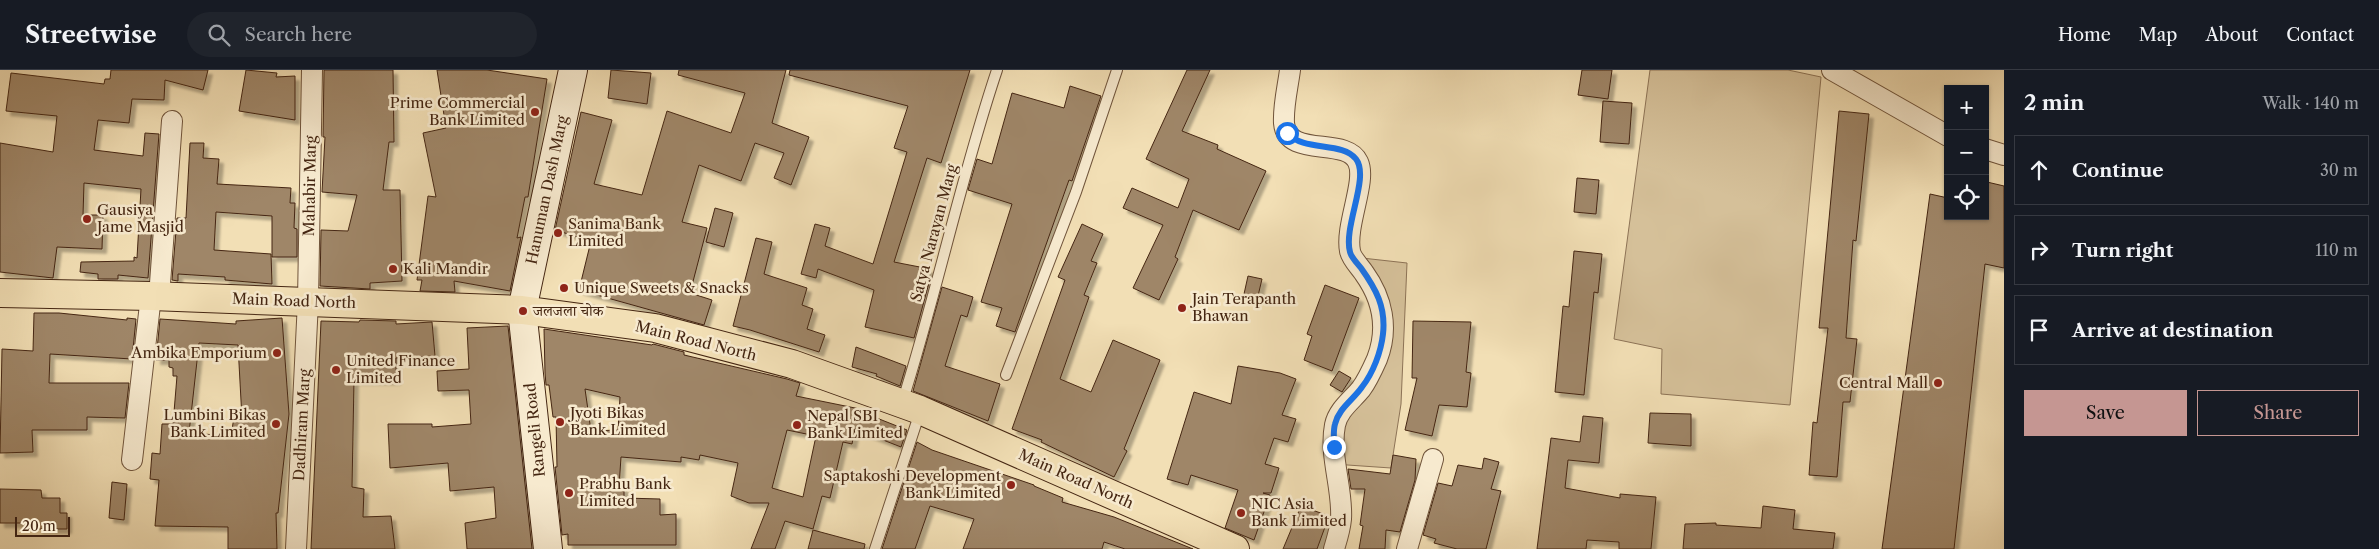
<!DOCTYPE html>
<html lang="en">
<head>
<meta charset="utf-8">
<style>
	:root { --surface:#171b24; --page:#20242c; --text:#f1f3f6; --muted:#9ea1a6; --line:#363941; --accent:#c59692 }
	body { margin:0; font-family:"Libre Caslon Text","Noto Serif Devanagari",serif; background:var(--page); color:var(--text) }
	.controls { position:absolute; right:15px; top:15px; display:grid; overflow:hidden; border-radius:0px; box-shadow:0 1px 4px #0004 }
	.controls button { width:45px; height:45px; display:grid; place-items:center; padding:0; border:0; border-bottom:1px solid var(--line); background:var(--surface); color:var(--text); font:25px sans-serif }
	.scale { position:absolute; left:15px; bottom:12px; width:55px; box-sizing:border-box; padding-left:5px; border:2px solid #452612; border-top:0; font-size:14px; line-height:18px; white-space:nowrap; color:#452612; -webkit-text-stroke:4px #f7eacf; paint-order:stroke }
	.stop { position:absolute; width:15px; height:15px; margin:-11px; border:4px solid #1a73e8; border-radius:50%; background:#fff }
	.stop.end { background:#1a73e8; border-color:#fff; box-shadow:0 1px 5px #0008 }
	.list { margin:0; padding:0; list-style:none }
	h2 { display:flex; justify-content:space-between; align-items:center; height:65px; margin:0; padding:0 20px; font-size:21px }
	h2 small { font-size:16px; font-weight:400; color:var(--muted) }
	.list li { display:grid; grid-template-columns:32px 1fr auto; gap:15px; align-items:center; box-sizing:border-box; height:70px; margin:0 10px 10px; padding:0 10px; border:1px solid var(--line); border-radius:0px }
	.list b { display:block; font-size:19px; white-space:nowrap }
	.list em { font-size:16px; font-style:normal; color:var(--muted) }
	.actions { display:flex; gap:10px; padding:15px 20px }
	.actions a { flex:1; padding:11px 0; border:1px solid var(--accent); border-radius:0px; text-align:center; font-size:18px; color:var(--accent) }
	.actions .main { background:var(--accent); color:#111 }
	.icon { flex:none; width:28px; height:28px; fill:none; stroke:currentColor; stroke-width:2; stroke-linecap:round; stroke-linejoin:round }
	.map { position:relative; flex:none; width:2004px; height:479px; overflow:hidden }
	header { display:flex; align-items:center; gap:30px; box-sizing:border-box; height:70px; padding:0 25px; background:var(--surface); border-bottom:1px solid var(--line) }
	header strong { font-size:24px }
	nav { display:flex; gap:28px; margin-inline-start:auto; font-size:18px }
	.search { width:350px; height:45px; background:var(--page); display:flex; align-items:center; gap:12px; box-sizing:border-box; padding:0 18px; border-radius:28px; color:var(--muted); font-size:19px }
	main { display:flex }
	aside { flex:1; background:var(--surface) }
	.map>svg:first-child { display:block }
	.green { fill:#d5c099; stroke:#8d7356 }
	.building { fill:#9f8667; stroke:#452612; fill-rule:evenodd; filter:url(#shadow) }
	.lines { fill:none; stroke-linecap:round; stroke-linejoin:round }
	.lane-casing { stroke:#70543b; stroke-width:12 }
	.street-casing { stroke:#70543b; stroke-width:22 }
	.secondary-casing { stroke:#452612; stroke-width:30 }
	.primary-casing { stroke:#452612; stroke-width:30 }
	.lane { stroke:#f7eacf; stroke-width:10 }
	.street { stroke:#f7eacf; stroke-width:20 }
	.secondary { stroke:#f7eacf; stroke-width:28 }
	.primary { stroke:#f2dfb5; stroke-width:28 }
	.route { stroke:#1a73e8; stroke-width:6 }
	.poi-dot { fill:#8f2418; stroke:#f7eacf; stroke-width:2 }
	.labels { text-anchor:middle; stroke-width:5; stroke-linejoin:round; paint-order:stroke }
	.poi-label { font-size:15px; fill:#452612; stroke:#f7eacf; text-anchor:start }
	.street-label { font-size:15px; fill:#452612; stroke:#f7eacf }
</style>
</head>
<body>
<header>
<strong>Streetwise</strong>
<div class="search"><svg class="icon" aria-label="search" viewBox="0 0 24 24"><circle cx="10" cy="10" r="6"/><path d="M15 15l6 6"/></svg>Search here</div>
<nav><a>Home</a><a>Map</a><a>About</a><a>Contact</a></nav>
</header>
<main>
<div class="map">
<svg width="2004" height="479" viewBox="0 0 2004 479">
	<defs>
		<filter id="shadow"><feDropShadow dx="4.5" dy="4.5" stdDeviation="1" flood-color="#0004"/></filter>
	</defs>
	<rect width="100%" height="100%" fill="#f2dfb5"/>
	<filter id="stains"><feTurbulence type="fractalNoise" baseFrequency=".004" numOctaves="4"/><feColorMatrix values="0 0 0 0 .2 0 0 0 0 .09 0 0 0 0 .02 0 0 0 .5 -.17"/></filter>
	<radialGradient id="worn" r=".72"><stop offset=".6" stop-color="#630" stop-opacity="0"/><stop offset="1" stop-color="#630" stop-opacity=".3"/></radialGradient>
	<path class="green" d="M1650,0H1788L1821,7L1790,335L1661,324L1662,279L1614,269Z
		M1353,187L1407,193L1401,334L1391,398L1333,394L1348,338L1378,283L1380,248Z"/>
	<path class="building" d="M111,0H208L203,20L165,10L164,30L132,29L129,53L98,50L94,80L143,86L145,63L159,64L148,208L118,205V209H98V204L80,202L81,192L134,191V187L137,188L141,119L84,113L83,145H103L102,179L57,177L53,208L0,202V73L53,82L57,46L6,41L11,3L104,14L105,9H110Z
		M246,0L277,3L276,7L295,6V50L239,41Z
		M324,0H393L394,72H389L383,120H400L402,211L370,213V219L320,216L321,160L348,161L357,125L322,122L325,67H323Z
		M437,0H487L547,9L528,127H525L517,168L521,167L510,221L454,211L455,222L420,221L422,210H417L428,126L436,127L423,63L446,58Z
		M611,0L651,3L647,34L608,28Z
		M679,0H786L772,53L809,67L791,115L774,108L784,83L755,73L741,111L699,95L682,152L707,158L690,223L712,230L704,255L579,220L591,171L555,160L581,42L612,50L594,114L642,125L667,41L731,63L745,23L678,5Z
		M790,0H970L941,93L927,88L894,192L930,199L927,212L929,213L914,268L865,257L874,220L818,199L816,208L801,204L815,154L830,158L825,176L873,194L907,82L894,78L908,36L789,5Z
		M1187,0H1210L1182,61L1218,75L1217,79L1266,101L1239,160L1193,140L1175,187L1178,189L1159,230L1133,218L1163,155L1123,138L1132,118L1178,138L1189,109L1146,89Z
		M1582,0H1612L1608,29L1578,25Z
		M1070,16L1101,26L1072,111L1069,110L1015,262L996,256L1002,238L981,232L1012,134L968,120L977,89L992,94L1012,23L1064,38Z
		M1603,31L1632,33L1629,74L1600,72Z
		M1839,41L1869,44L1856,171L1853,170L1846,268L1857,269L1850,332H1843L1837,407L1809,405L1813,352L1817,353L1828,258H1819Z
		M190,73H204L203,88L219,89L217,114L291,118L290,133H295L294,158L297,159V187H272V146L216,142L214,180L271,184L272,214L225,210V207L178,204V211L172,210L177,148H186Z
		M1577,108L1599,110L1596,144L1574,142Z
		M1987,112L2004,116V198L1985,194L1954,479H1882L1930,124L1948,128V146H1985Z
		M715,138L733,143L724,177L706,172Z
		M1082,154L1103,164L1091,191L1097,193L1084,225L1089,227L1060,309L1091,322L1113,270L1160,290L1124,379L1127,381L1114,407L1041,372L1042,370L1012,359L1065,210L1058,207Z
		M756,168L772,172L764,204L807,218L802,235L813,239L807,259L825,265L819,282L750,260L733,256Z
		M1574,181L1602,184L1598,223L1594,222L1584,325L1555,322L1563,236L1569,237Z
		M1248,206L1262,209L1258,226L1244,224Z
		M1325,215L1359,228L1332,301L1304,290L1312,266L1307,264Z
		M942,217L973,227L967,247L961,245L945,296L1000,314L988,351L913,321Z
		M34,243H59L127,250V248L136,249L132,289L50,284L49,313H129L125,348L87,347V360H32L33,382L0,383L2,279L33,281Z
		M282,248L289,344L278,443H276L277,479H228V457L155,456L159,410L150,409L152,383L160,384L162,354H173L177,306H173V298L169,297V290H156L160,249L236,254V251ZM199,273L238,275L242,349L234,347L231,366L189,363Z
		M360,250L396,251V254L432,252L435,286L396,288V310H354L352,417L364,419L363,447L391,446L395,479H311L321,251L359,252Z
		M1413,251L1471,252L1466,302L1471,303L1467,337L1439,335L1432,366L1405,360L1417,308H1412Z
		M508,256L532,479H467L465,453L496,448L494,417L450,421L448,393L390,398L388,354H432V357L471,354L469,320L438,321L437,301L469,299L467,258Z
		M544,259L652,275L653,274L684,282V285L787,309L800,313L796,326L860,339L859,341L907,360L901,377L855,359L852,374L843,372L830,428L822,426L813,459L785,451L775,479H751L769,433H749L731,426L738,393L700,385L699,390L681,387V392L621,387L619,417H624V428L660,429V445L676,444V475H568V464L562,465L555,397H557L556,347H553L549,315H546L545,303ZM585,319L620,327L618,360L591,361ZM787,360L816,366L803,427L772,418Z
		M856,277L906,296L900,316L876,306L877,304L852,297Z
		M1238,296L1280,303L1296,309L1282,345L1296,349L1288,372L1274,368L1265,394L1279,398L1271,423H1263L1270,425L1254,470L1225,458L1238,420L1191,405L1188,415L1167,409L1194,322L1231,334Z
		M1339,301L1351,308L1342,322L1330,315Z
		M1650,343L1691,344V376L1648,373Z
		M1583,346L1603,348L1599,393L1568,390L1565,418L1620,428V424L1656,427L1651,479H1619V472L1587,470L1586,479H1537L1551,368L1580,372Z
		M917,372L932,380L1034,415V416L1063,428L1062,432L1114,447L1193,479H1125L1104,472L1102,479H963L974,449L930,436L915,479H882Z
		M1393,385L1416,389L1415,410L1400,462L1386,460L1385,479H1359L1363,456L1360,455L1365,419H1351L1348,399L1390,404Z
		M1484,388L1499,392L1491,419L1501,421L1486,479H1457L1434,473L1436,469L1423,465L1438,413L1452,416L1458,395L1482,399Z
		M112,412L127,414L124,450L109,448Z
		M0,419L41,420L42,428H60V443H67V459H38V453H0Z
		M1301,436L1329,446L1317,479H1283Z
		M1763,436L1795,440L1793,459L1835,463L1833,479H1683L1685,454L1716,453V455L1761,458Z
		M813,460L865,474L864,479H808Z"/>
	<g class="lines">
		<defs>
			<path id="lane" d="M1006,305L1076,122L1117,0
				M902,333C937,223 960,110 997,0
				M875,479L920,342"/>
			<path id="street" d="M1290,0C1288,16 1283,36 1284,53C1287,89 1346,66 1358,92C1367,111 1345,155 1350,181C1351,188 1360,197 1364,203C1382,228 1389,258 1377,289C1373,298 1367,311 1361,319C1352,330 1338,340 1335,355C1329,386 1343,418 1341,449C1340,460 1337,469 1334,479
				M1832,0L1948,66
				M1985,79L2004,85
				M159,227L172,51
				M132,390L151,226
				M296,479L308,231L312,0
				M1407,479L1433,389"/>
			<path id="secondary" d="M548,479L522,240L573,0"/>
			<path id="primary" d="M0,223L151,226L522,240L655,258L792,294L920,340L1235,479"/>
		</defs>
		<use href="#lane" class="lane-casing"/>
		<use href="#street" class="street-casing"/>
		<use href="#secondary" class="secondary-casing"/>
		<use href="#primary" class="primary-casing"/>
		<use href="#lane" class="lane"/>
		<use href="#street" class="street"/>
		<use href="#secondary" class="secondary"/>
		<use href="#primary" class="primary"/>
	</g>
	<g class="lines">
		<path class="route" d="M1287,63C1304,82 1342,71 1356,89C1370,107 1343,157 1350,182C1351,187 1357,193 1361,198C1376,219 1386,237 1383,264C1381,282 1373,303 1362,317C1353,330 1339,338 1335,354C1333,361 1334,370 1334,377"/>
	</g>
	<g class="poi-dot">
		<circle cx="535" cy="42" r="5"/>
		<circle cx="87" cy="149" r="5"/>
		<circle cx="558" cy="163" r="5"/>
		<circle cx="393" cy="199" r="5"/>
		<circle cx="564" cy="218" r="5"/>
		<circle cx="1182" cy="238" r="5"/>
		<circle cx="523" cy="241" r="5"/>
		<circle cx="277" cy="283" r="5"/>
		<circle cx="336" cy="300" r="5"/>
		<circle cx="1938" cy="313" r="5"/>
		<circle cx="560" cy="352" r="5"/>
		<circle cx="276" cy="354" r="5"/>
		<circle cx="797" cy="355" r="5"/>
		<circle cx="1011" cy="415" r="5"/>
		<circle cx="569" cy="423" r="5"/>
		<circle cx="1241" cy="443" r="5"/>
	</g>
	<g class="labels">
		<g class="poi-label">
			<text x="525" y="38" text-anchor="end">Prime Commercial<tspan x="525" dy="17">Bank Limited</tspan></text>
			<text x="97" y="145">Gausiya<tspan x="97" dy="17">Jame Masjid</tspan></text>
			<text x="568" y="159">Sanima Bank<tspan x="568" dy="17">Limited</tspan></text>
			<text x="403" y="204">Kali Mandir</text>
			<text x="574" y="223">Unique Sweets &amp; Snacks</text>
			<text x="1192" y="234">Jain Terapanth<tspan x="1192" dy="17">Bhawan</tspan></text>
			<text x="533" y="246">जलजला चोक</text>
			<text x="267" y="288" text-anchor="end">Ambika Emporium</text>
			<text x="346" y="296">United Finance<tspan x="346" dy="17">Limited</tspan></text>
			<text x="1928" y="318" text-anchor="end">Central Mall</text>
			<text x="570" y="348">Jyoti Bikas<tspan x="570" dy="17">Bank Limited</tspan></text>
			<text x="266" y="350" text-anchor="end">Lumbini Bikas<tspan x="266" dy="17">Bank Limited</tspan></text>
			<text x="807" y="351">Nepal SBI<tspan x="807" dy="17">Bank Limited</tspan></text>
			<text x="1001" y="411" text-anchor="end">Saptakoshi Development<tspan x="1001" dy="17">Bank Limited</tspan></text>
			<text x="579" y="419">Prabhu Bank<tspan x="579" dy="17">Limited</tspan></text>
			<text x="1251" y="439">NIC Asia<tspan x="1251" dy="17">Bank Limited</tspan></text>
		</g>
		<g class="street-label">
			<text transform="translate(310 116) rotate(-89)" y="5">Mahabir Marg</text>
			<text transform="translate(547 120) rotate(-78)" y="5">Hanuman Dash Marg</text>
			<text transform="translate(934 163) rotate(-75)" y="5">Satya Narayan Marg</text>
			<text transform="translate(294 231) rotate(2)" y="5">Main Road North</text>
			<text transform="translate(696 271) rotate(14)" y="5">Main Road North</text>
			<text transform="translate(302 355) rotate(-87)" y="5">Dadhiram Marg</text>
			<text transform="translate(535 360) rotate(-96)" y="5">Rangeli Road</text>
			<text transform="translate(1076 409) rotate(24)" y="5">Main Road North</text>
		</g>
	</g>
	<rect width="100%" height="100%" filter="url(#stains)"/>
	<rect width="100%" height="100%" fill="url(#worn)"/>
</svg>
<div class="controls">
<button>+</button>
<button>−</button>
<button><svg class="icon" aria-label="locate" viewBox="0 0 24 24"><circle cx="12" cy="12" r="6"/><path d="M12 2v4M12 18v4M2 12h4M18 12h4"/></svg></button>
</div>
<div class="scale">20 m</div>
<div class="stop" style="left:1287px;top:63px"></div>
<div class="stop end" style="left:1334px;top:377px"></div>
</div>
<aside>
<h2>2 min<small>Walk · 140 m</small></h2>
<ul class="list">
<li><svg class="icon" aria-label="ahead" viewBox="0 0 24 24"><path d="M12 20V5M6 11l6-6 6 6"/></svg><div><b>Continue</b></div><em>30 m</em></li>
<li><svg class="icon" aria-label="right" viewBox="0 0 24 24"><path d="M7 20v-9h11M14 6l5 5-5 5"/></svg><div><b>Turn right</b></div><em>110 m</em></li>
<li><svg class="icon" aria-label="arrive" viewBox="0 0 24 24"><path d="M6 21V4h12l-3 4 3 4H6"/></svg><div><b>Arrive at destination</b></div></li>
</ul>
<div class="actions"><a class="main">Save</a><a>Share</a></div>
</aside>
</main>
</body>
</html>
